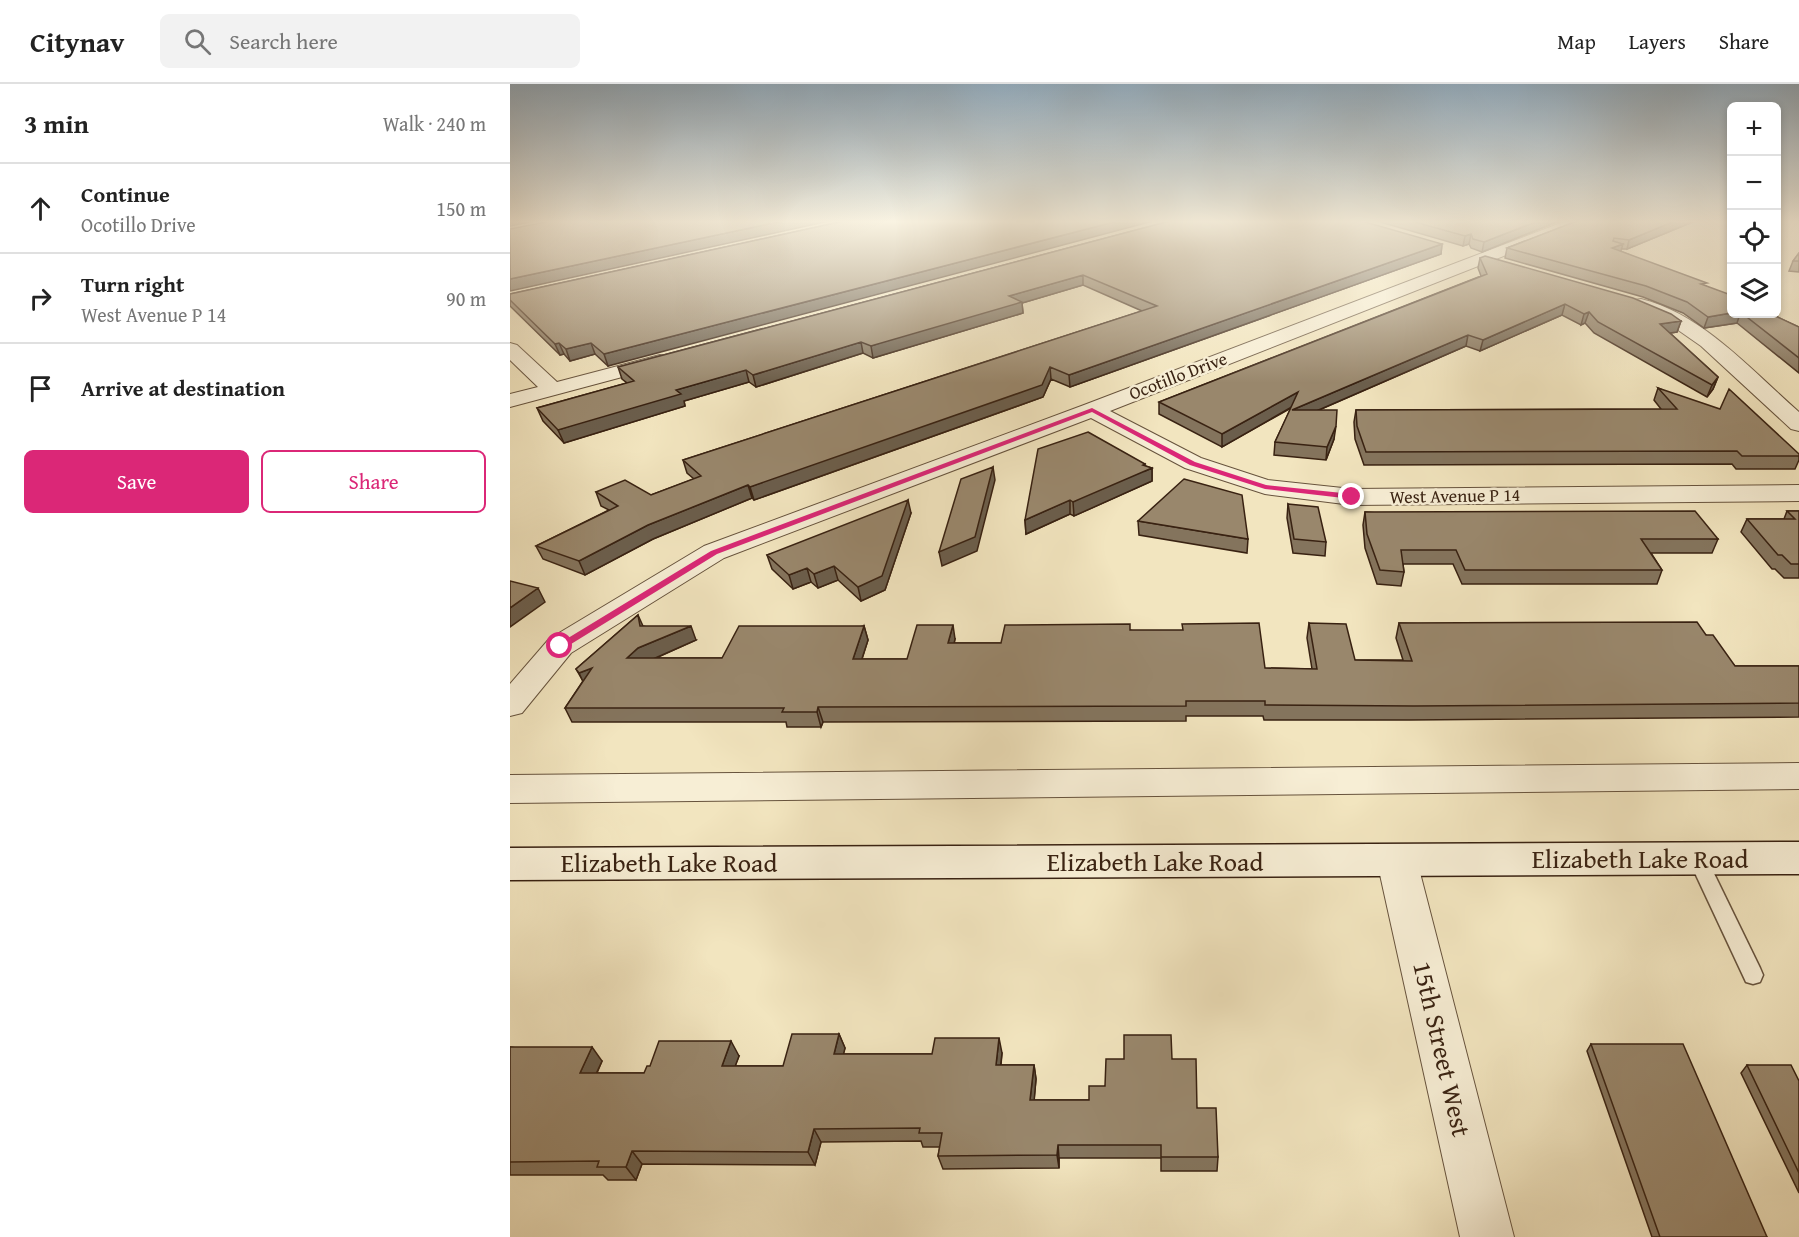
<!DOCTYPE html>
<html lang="en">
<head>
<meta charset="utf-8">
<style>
	:root { --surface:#fff; --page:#f2f2f2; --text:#222; --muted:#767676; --line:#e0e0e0; --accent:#db2777 }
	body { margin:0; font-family:"Gentium Book Plus",serif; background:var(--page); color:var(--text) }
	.controls { position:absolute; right:18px; top:18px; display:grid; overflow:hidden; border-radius:9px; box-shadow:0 3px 9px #0003 }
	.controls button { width:54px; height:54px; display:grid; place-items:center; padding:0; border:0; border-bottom:2px solid var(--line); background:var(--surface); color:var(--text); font:30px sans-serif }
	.stop { position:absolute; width:18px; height:18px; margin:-14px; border:4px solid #db2777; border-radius:50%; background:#fff }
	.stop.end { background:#db2777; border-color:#fff; box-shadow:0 2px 6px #0008 }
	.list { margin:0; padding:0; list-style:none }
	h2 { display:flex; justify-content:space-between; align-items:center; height:78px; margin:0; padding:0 24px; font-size:26px }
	h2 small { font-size:20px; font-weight:400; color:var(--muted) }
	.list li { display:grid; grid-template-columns:39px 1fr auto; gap:18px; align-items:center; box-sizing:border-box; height:90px; padding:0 24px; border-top:2px solid var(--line) }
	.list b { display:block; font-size:22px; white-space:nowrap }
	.list p { margin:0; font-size:20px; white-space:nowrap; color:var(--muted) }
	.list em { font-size:20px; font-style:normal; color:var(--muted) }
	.actions { display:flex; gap:12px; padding:18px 24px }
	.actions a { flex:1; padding:14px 0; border:2px solid var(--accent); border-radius:9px; text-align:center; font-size:21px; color:var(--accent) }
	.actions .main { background:var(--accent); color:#fff }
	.icon { flex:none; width:33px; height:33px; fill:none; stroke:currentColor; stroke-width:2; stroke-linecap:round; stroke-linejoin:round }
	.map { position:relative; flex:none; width:1289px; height:1153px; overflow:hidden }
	header { display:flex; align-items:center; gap:36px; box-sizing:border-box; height:84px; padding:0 30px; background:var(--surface); border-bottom:2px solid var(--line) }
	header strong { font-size:28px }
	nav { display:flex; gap:33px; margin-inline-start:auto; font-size:21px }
	.search { width:420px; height:54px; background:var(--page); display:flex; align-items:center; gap:15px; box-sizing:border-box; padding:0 21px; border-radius:9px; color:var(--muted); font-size:22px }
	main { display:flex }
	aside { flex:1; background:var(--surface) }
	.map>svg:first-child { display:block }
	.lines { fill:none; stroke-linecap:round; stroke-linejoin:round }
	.lane-casing { stroke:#67533d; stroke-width:3 }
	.street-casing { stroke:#67533d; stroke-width:2 }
	.secondary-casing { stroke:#392212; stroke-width:3 }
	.lane { fill:#f7eed5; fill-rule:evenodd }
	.street { fill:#f7eed5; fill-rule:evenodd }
	.secondary { fill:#f7eed5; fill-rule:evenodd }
	.wall { fill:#84745d; stroke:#392212; stroke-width:1.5 }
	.shaded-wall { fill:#6b5e4c; stroke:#392212; stroke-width:1.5 }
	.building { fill:#99876c; stroke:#392212; stroke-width:1.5 }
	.route { fill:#db2777 }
	.labels { text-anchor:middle; stroke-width:5; stroke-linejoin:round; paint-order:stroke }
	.far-street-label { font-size:18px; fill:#392212; stroke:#f7eed5 }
	.near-street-label { font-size:26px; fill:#392212; stroke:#f7eed5 }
</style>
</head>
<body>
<header>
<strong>Citynav</strong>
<div class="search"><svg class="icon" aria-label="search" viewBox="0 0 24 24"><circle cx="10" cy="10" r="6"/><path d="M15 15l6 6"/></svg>Search here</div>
<nav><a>Map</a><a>Layers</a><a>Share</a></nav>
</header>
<main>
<aside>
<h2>3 min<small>Walk · 240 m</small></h2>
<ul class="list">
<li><svg class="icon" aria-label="ahead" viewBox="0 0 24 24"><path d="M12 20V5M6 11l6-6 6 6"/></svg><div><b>Continue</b><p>Ocotillo Drive</p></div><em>150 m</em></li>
<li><svg class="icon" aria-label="right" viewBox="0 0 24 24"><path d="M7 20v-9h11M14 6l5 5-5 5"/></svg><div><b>Turn right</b><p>West Avenue P 14</p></div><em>90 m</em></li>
<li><svg class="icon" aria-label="arrive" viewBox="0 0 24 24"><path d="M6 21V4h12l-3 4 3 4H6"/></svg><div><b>Arrive at destination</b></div></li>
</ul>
<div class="actions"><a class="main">Save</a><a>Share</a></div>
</aside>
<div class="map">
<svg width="1289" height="1153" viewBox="0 0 1289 1153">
	<rect width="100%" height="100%" fill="#f2e5bf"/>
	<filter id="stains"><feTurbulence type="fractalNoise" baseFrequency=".00333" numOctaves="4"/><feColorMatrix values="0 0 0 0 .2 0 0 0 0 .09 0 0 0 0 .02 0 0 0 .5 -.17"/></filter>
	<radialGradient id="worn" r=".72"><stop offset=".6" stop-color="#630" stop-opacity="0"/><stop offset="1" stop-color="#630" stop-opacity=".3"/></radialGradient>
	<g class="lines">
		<defs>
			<path id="lane" d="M1187,767L1194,769L1250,884L1253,891L1250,898L1243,900L1236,898L1178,774L1180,769Z"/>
			<path id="street" d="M1056,137H1077L1075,140L600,327L691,374L758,396L842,405L1289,401V417L842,421L755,410L675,384L581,334L214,474L61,569L12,629L0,632V600L39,555L194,462L574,321Z
				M1131,215C1193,230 1242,287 1289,328V347L1281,345L1191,262L1158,239L1125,224L1122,220L1125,216Z
				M0,259L7,261L47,298L150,271L157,273L160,277L157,281L0,323V310L28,303L0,276Z
				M1289,679V705L0,719V691Z
				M887,761L901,766L907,777L1004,1153H950L867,777L873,766Z"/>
			<path id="secondary" d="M1289,758V790L0,796V764Z"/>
		</defs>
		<use href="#lane" class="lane-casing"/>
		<use href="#street" class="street-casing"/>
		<use href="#secondary" class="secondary-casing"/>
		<use href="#lane" class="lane"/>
		<use href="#street" class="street"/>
		<use href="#secondary" class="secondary"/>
	</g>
	<path class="wall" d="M334,137L98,282L85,270L60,277L54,270L50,271L0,222V210Z
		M660,137L932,160L931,170L560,303L541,295L533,313L244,416L242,414L143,455L75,491L33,475L26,462L99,426L91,422L86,408L141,411L184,395L177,389L173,376L632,227L573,201L512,219L513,229L363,274L353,269L246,303L239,298L174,317L175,322L54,359L33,337L27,324L117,299L112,295L108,283Z
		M867,137H1049L972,168L961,164L959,160L953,162Z
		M1067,137H1185L1117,165H1111L1110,167L1196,202L1221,230H1261L1289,243V289L1227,239L1194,244L1173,229L1133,213L995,174L997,164Z
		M1289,169V188L1279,187L1283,177Z
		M970,174L1171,237L1167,248L1160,249L1208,293L1203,305L1197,313L1084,249L1075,239L1071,241L1052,231L970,267L956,262L809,326L824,355L816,376L764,371L765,358L781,324L712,363L649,330V318L971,192L968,184Z
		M1148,304L1289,370V376L1285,385H1226L1222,380L854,381L845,355L844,338L846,326L1151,325L1144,316Z
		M635,382L642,384V397L564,432L560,430L516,450L515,436Z
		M778,420L816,458L815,472L783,469L777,434Z
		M1277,427H1289V494H1274L1265,485H1262L1231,448L1237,435H1274Z
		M855,428L1208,455L1202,469H1141L1152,486L1147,500H952L943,480H893L894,488L891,502L867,500L855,464L853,441Z
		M401,429L375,506L351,517L328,496L308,504L301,498L283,505L262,485L257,471Z
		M628,437L738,455L737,469L629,451Z
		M128,531L133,542L186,556L146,574H212L354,542L358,556L352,575H397L445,555L444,559H491L620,546L755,584L802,585L797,554L799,539L845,576H893L886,554L889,539L1196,551L1225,582H1289V633L900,636H754L753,632H676V637L313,638L311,643H277L276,638H62L55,624L73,597L66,585Z
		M329,950L335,964L333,970H422L492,969L491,981H524L526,995L524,1016H579L595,1002L662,975L687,1024L708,1073L707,1087H651V1074H549V1084L433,1085L428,1072L430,1063H413L411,1057L311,1058L305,1081L132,1080L126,1096H98L93,1091H0V963L92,977L87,989H134L229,972L225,982H273Z
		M1081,960L1257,1153H1142L1077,967Z
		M1237,981L1289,997V1109L1231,989Z"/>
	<path class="shaded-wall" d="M0,137H24L0,142Z
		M273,137H319L0,207V195Z
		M608,137H643L98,282L94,270Z
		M1028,137H1049L972,168L974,158Z
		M1165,137H1185L1117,165L1119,156Z
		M961,150L959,160L953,162L955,152Z
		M932,160L931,170L560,303L559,291Z
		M1113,160L1110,170L1102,164Z
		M573,191V201L512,219L513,229L363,274L361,262L499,212Z
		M1055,220L1052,231L970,267L973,256Z
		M1079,228L1075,239L1071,241L1074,230Z
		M1221,229L1230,230L1227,239L1194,244L1198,233Z
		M1171,237L1167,248L1146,251L1150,240Z
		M958,251L956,262L781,338L782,326Z
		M351,258L353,269L246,303L243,291Z
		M49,259L54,270L50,271L45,260Z
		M81,259L85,270L60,277L56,265Z
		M540,283L541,295L533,313L244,416L240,403Z
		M236,286L239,298L174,317L175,322L54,359L48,346L166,306Z
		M1208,293L1203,305L1197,313L1202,301Z
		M788,308L787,320L712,363V350Z
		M826,342L824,355L816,376L817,363Z
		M635,380V387L642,384V397L564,432L563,418Z
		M483,383L485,396L467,467L432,482L429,468Z
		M238,401L242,414L143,455L75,491L69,477L138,441Z
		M398,416L401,429L375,506L351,517L348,503Z
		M560,416V430L516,450L515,436Z
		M324,482L328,496L308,504L304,490Z
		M297,484L301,498L283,505L279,491Z
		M28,504L35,518L0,543V524Z
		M443,541L445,555L441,574L438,559Z
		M181,542L186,556L134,579L117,574L128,564Z
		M354,542L358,556L347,590L343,575Z
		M82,584L76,604L69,589Z
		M308,623L313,638L311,643L307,628Z
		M329,950L335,964L330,985L324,970Z
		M489,954L492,969L489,995L486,981Z
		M221,957L229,972L220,996L212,982Z
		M82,963L92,977L80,1003L70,989Z
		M524,981L526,995L523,1030L520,1016Z
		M304,1045L311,1058L305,1081L298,1068Z
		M548,1061L549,1074V1084L547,1071Z
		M122,1067L132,1080L126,1096L116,1083Z"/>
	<path class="building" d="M41,137H273L0,195V145Z
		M334,137H608L94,270L81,259L56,265L49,259L45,260L0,216V210Z
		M660,137H852L932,160L559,291L540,283L532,301L240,403L238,401L138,441L69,477L26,462L108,422L86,408L115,396L141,411L191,392L173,376L647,222L573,191L499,212L512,218L361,262L351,258L243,291L236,286L166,306L171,310L48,346L27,324L124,297L108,283Z
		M901,137H1028L974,158L963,155L961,150L955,152Z
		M1067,137H1165L1119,156L1104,154L1103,157L1113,160L1102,164L1197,199L1191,200L1221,211V229L1198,233L1177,218L1136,202L997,164Z
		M1289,169V177H1283Z
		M975,172L1123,214L1161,230L1171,237L1150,240L1208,293L1202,301L1088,238L1079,228L1074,230L1055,220L973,256L958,251L782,326H827L826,342L817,363L765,358L788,308L712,350L649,318L977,190L970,174Z
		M1233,230H1261L1289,243V274Z
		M1148,304L1210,325L1219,305L1289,370V372H1232L1227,367L856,368L847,342L846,326L1167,325Z
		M578,348L635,380L633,381L642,384L563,418L560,416L515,436L528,365Z
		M483,383L465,453L429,468L451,395Z
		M674,395L732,411L738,455L628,437Z
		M398,416L372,492L348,503L324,482L304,490L297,484L279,491L257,471Z
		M778,420L808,423L816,458L784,455Z
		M1185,427L1208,455H1131L1152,486H955L946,466H891L894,488L870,486L857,450L855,428Z
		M1277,427H1289V480H1281L1272,471H1268L1237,435H1285Z
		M0,497L28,504L0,524Z
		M128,531L130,542H181L128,564L117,574H212L229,542H354L343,575H397L407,541H443L438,559H491L495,541L620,540V546H673L672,540L749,539L755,584L807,585L799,539L836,540L845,576L902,577L889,539L1187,538L1196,551H1203L1225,582H1289V619L904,622L755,621V617H676V622L308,623L307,628H272L274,624H55L82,584L69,589L66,585Z
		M282,950H329L324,970H422L425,954H489L486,981H524L520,1016H579V1002H595L596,975H614V951H661L662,975H686L687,1024H706L708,1073H651V1061H548L547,1071L428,1072L432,1049H409L410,1044L304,1045L298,1068L122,1067L116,1083H87L89,1077L0,1078V963H82L70,989H134L137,982H140L149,957H221L212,982H273Z
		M1081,960H1173L1257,1153H1150Z
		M1237,981H1281L1289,997V1089Z"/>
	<linearGradient id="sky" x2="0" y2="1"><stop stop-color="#93adc0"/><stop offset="0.46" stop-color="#f9f3e2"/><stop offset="1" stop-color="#f9f3e2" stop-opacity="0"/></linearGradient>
	<rect width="1289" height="299" fill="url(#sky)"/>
	<path class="route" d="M582,324L685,378L756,401L842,410L846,413L842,415L755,405L680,381L582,328L207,470L53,565L45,562L201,467Z"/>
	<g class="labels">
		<g class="far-street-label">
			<text transform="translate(668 292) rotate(-21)" y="6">Ocotillo Drive</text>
			<text transform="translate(945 412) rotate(-1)" y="6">West Avenue P 14</text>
		</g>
		<g class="near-street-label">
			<text x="1130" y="784">Elizabeth Lake Road</text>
			<text x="645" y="787">Elizabeth Lake Road</text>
			<text x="159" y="788">Elizabeth Lake Road</text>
			<text transform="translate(932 965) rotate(77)" y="9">15th Street West</text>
		</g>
	</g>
	<rect width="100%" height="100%" filter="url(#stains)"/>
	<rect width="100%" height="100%" fill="url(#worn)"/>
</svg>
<div class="controls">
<button>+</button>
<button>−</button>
<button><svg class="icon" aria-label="locate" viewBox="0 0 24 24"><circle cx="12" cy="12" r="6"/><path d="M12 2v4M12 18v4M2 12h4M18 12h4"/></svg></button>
<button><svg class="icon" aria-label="layers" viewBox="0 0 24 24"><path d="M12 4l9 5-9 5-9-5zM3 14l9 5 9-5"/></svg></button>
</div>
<div class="stop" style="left:50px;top:562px"></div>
<div class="stop end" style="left:842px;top:413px"></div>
</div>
</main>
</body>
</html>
